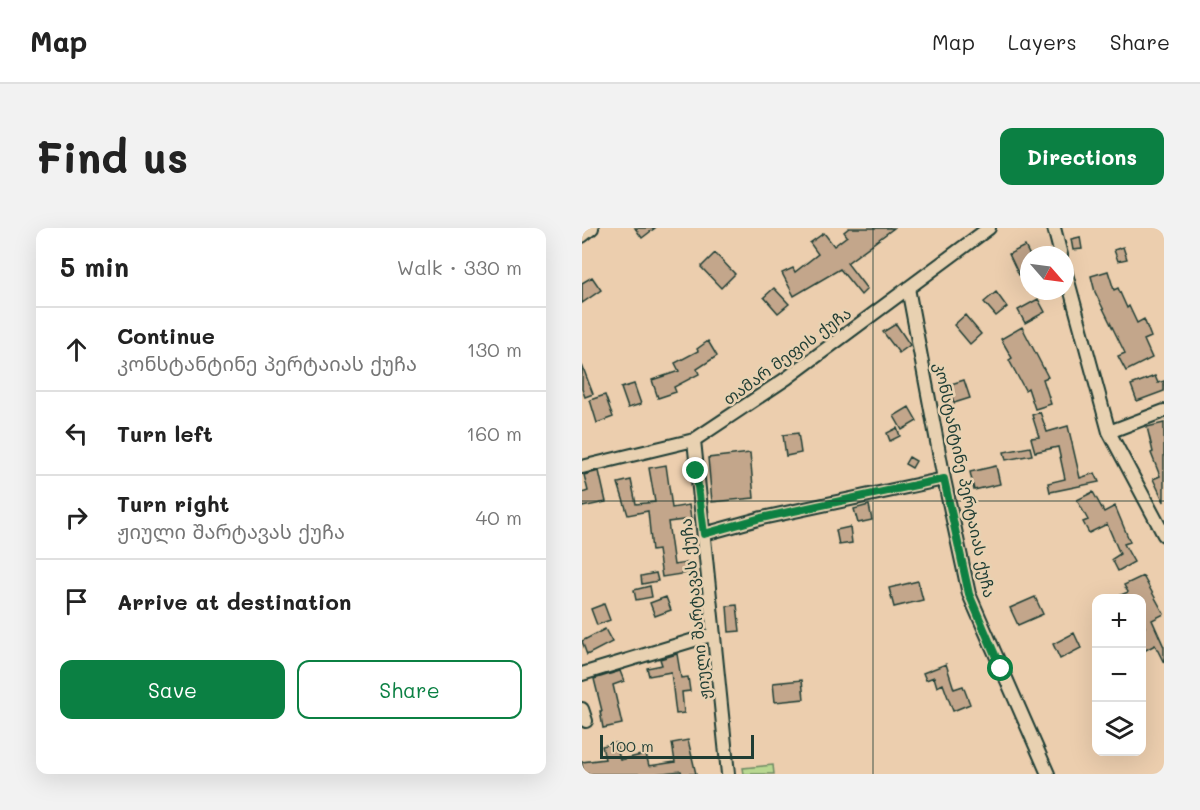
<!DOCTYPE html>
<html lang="en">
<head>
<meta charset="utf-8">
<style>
	:root { --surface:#fff; --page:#f2f2f2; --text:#222; --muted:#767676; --line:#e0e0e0; --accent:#0b8043 }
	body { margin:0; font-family:Mali,"Noto Sans Georgian",sans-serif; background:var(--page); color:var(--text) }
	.controls { position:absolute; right:18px; bottom:18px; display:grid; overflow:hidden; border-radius:12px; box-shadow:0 6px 24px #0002 }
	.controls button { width:54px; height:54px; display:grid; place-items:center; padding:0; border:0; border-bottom:2px solid var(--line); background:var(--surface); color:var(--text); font:30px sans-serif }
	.compass { position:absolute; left:438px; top:18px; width:54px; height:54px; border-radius:50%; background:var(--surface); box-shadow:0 6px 24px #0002; rotate:118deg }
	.scale { position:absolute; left:18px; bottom:15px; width:154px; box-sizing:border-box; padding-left:6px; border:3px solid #1f3d34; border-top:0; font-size:16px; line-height:21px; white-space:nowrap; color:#1f3d34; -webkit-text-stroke:4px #e8d1b1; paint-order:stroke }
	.stop { position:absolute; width:18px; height:18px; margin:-14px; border:4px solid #0b8043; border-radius:50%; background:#fff }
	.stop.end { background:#0b8043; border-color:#fff; box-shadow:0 2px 6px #0008 }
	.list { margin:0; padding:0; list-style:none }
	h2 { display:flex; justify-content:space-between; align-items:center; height:78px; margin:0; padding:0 24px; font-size:26px }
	h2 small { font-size:20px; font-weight:400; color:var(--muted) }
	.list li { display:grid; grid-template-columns:39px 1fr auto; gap:18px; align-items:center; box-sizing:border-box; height:84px; padding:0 24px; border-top:2px solid var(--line) }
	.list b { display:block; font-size:22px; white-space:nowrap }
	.list p { margin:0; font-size:20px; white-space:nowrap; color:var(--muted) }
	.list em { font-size:20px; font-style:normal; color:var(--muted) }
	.actions { display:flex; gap:12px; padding:18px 24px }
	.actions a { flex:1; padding:14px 0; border:2px solid var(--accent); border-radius:12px; text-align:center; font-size:21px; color:var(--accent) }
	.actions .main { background:var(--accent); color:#fff }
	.icon { flex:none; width:33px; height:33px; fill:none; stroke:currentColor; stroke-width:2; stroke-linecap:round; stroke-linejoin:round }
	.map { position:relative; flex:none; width:582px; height:546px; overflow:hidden; border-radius:12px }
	header { display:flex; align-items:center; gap:36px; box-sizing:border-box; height:84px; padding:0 30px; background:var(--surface); border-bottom:2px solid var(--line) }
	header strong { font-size:28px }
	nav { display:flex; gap:33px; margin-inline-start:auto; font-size:21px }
	.intro { display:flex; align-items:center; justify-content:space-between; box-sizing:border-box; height:144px; padding:0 36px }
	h1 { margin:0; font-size:42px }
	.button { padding:15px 27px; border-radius:12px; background:var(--accent); color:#fff; font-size:21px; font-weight:700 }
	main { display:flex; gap:36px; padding:0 36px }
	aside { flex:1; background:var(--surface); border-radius:12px; box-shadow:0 6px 24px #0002 }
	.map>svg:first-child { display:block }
	.green { fill:#b8d790; stroke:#6c8a62; stroke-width:1.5 }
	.building { fill:#c3a68b; stroke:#1f3d34; stroke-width:1.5 }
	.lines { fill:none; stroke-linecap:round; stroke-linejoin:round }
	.minor-casing { stroke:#1f3d34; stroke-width:16 }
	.minor { stroke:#e8d1b1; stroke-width:12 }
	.route { stroke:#0b8043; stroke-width:8 }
	.grid { fill:none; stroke:#1f3d34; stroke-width:1.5; stroke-opacity:0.55 }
	.labels { text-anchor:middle; stroke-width:5; stroke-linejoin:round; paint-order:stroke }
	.street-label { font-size:16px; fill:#1f3d34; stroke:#e8d1b1 }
</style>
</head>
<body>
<header>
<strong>Map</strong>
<nav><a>Map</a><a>Layers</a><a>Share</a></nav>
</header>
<div class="intro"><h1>Find us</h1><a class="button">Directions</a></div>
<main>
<aside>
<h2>5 min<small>Walk · 330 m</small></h2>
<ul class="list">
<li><svg class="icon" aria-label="ahead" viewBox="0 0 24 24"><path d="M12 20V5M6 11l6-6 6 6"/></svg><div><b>Continue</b><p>კონსტანტინე პერტაიას ქუჩა</p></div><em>130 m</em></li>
<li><svg class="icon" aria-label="left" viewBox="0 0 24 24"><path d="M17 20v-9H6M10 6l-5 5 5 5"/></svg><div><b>Turn left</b></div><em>160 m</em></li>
<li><svg class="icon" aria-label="right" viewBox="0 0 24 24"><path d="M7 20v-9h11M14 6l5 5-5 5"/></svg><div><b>Turn right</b><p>ჟიული შარტავას ქუჩა</p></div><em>40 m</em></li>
<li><svg class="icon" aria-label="arrive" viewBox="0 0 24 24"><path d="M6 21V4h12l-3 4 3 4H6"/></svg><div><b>Arrive at destination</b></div></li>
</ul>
<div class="actions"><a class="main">Save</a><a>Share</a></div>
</aside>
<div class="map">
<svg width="582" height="546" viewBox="0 0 582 546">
	<rect width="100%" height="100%" fill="#ecceae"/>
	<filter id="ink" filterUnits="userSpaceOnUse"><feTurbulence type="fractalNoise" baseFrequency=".0167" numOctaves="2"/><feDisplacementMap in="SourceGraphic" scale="12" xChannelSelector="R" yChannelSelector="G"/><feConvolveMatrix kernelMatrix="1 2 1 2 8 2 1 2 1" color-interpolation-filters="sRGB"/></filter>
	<g filter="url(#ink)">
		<path class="green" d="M191,537L192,546H162L161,540Z"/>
		<path class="building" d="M53,0H73L60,10Z
			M267,0H312L265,35L285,61L279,67L258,41L212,68L200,45L211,40L213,44L236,26L228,15L242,5L252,18L265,8L262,4Z
			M498,9L500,21L491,22L489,11Z
			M443,18L447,26V42L437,47L427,26Z
			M541,19L545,31L536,33L532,22Z
			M133,25L153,46L139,60L119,39Z
			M526,43L532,62L536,60L545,80L547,78L555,95L562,91L569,109L562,112L570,130L544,143L536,128L543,125L513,64L509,48Z
			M10,49L19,62L0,75V55Z
			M192,60L207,76L196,85L182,69Z
			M414,64L425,79L414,88L402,74Z
			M456,71L463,84L443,95L436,82Z
			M383,87L399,106L388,116L372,97Z
			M314,96L328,117L317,125L301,104Z
			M440,99L466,149L461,151L469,176L453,181L446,160L443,162L427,132L430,130L419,111Z
			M126,113L135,128L115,141L117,146L92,159L94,164L76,170L70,152L97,143L93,135L116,123L115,121Z
			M0,137L11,166L3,169L0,161Z
			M573,148L576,155L582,153V163L555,173L549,157Z
			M382,152L388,170L372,175L366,157Z
			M52,156L59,176L46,180L39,160Z
			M23,167L31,189L15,195L8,172Z
			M327,179L335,193L320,202L312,188Z
			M458,184L465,204L486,198L498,250L513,245L517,254L468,264L466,255L483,251L476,219L453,224L449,210L457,209L450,187Z
			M582,195V274L571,251L578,248L569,225L571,224L565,199Z
			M315,200L318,208L308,213L305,205Z
			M216,205L219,225L204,228L201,207Z
			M448,219L450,227L424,232L422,224Z
			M168,225L172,270L130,274L126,230Z
			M327,229L334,233L330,240L323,236Z
			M84,237L90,280L107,277L109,291L86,294L92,337L110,334L112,344L80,349L76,322L70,323L66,283L46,287L36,255L49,252L54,276L73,274L67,240Z
			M414,238L418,256L392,262L388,244Z
			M17,243L24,274L0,279V265L6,263L2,247Z
			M511,264L522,284L533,278L548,314L542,316L552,334L536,343L530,331L538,326L525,296L507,305L501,294L506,292L495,272Z
			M287,277L290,292L276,295L272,281Z
			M268,299L270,315L257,317L254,302Z
			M74,345L76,353L60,356L59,348Z
			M561,348L582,386L570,392L582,419V435L573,417L560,424V401L563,399L560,392V370H532L546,364L542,357Z
			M336,353L341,372L312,379L307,360Z
			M68,358L70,369L54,372L52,362Z
			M84,369L89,382L73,388L68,375Z
			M453,369L461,386L436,397L428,380Z
			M22,376L28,392L15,397L9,381Z
			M155,377L158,403L147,404L145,378Z
			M23,401L30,414L5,427L0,413Z
			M492,405L499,420L478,431L471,416Z
			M95,426L99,450L106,449L108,463L100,464L102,485L94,486L89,444L67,448L65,440L80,437L78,431Z
			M364,436L372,461L381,458L388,476L371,483L361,456L355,459L352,449L344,452L341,445Z
			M38,443L42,453L31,457L40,496L21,500L18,483H20L12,451Z
			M220,452L222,471L193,474L191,455Z
			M106,512L114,546H100L99,543L72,546H1L0,534L23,531L20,518L34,515L38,532L64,526L67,538L93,534L90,515Z"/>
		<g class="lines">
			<defs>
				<path id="minor" d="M472,0L479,27
					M0,8L10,0
					M483,42L527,204L582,307
					M326,60L362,251L387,366L466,546
					M527,204L582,183
					M112,212L146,546
					M0,239L112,212L205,150L407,0
					M122,306L180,290L362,251
					M0,446L132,406
					M0,481L4,493"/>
			</defs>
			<use href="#minor" class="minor-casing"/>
			<use href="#minor" class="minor"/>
		</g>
	</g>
	<g class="lines" filter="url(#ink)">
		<path class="route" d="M114,243L122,306L179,290L362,251L387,366L419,441"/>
	</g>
	<path class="grid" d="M291,0V546M0,273H582"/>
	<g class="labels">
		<g class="street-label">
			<text transform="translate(205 128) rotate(-36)" y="6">თამარ მეფის ქუჩა</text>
			<text transform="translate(383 252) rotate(78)" y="6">კონსტანტინე პერტაიას ქუჩა</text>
			<text transform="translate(113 381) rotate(-96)" y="6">ჟიული შარტავას ქუჩა</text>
		</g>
	</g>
</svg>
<div class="controls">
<button>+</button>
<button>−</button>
<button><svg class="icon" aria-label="layers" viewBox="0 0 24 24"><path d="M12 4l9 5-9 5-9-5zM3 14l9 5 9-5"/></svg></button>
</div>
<svg class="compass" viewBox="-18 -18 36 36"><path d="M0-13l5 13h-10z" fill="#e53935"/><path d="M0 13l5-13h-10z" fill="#767676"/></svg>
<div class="scale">100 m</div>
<div class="stop" style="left:419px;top:441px"></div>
<div class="stop end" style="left:114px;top:243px"></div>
</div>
</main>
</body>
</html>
